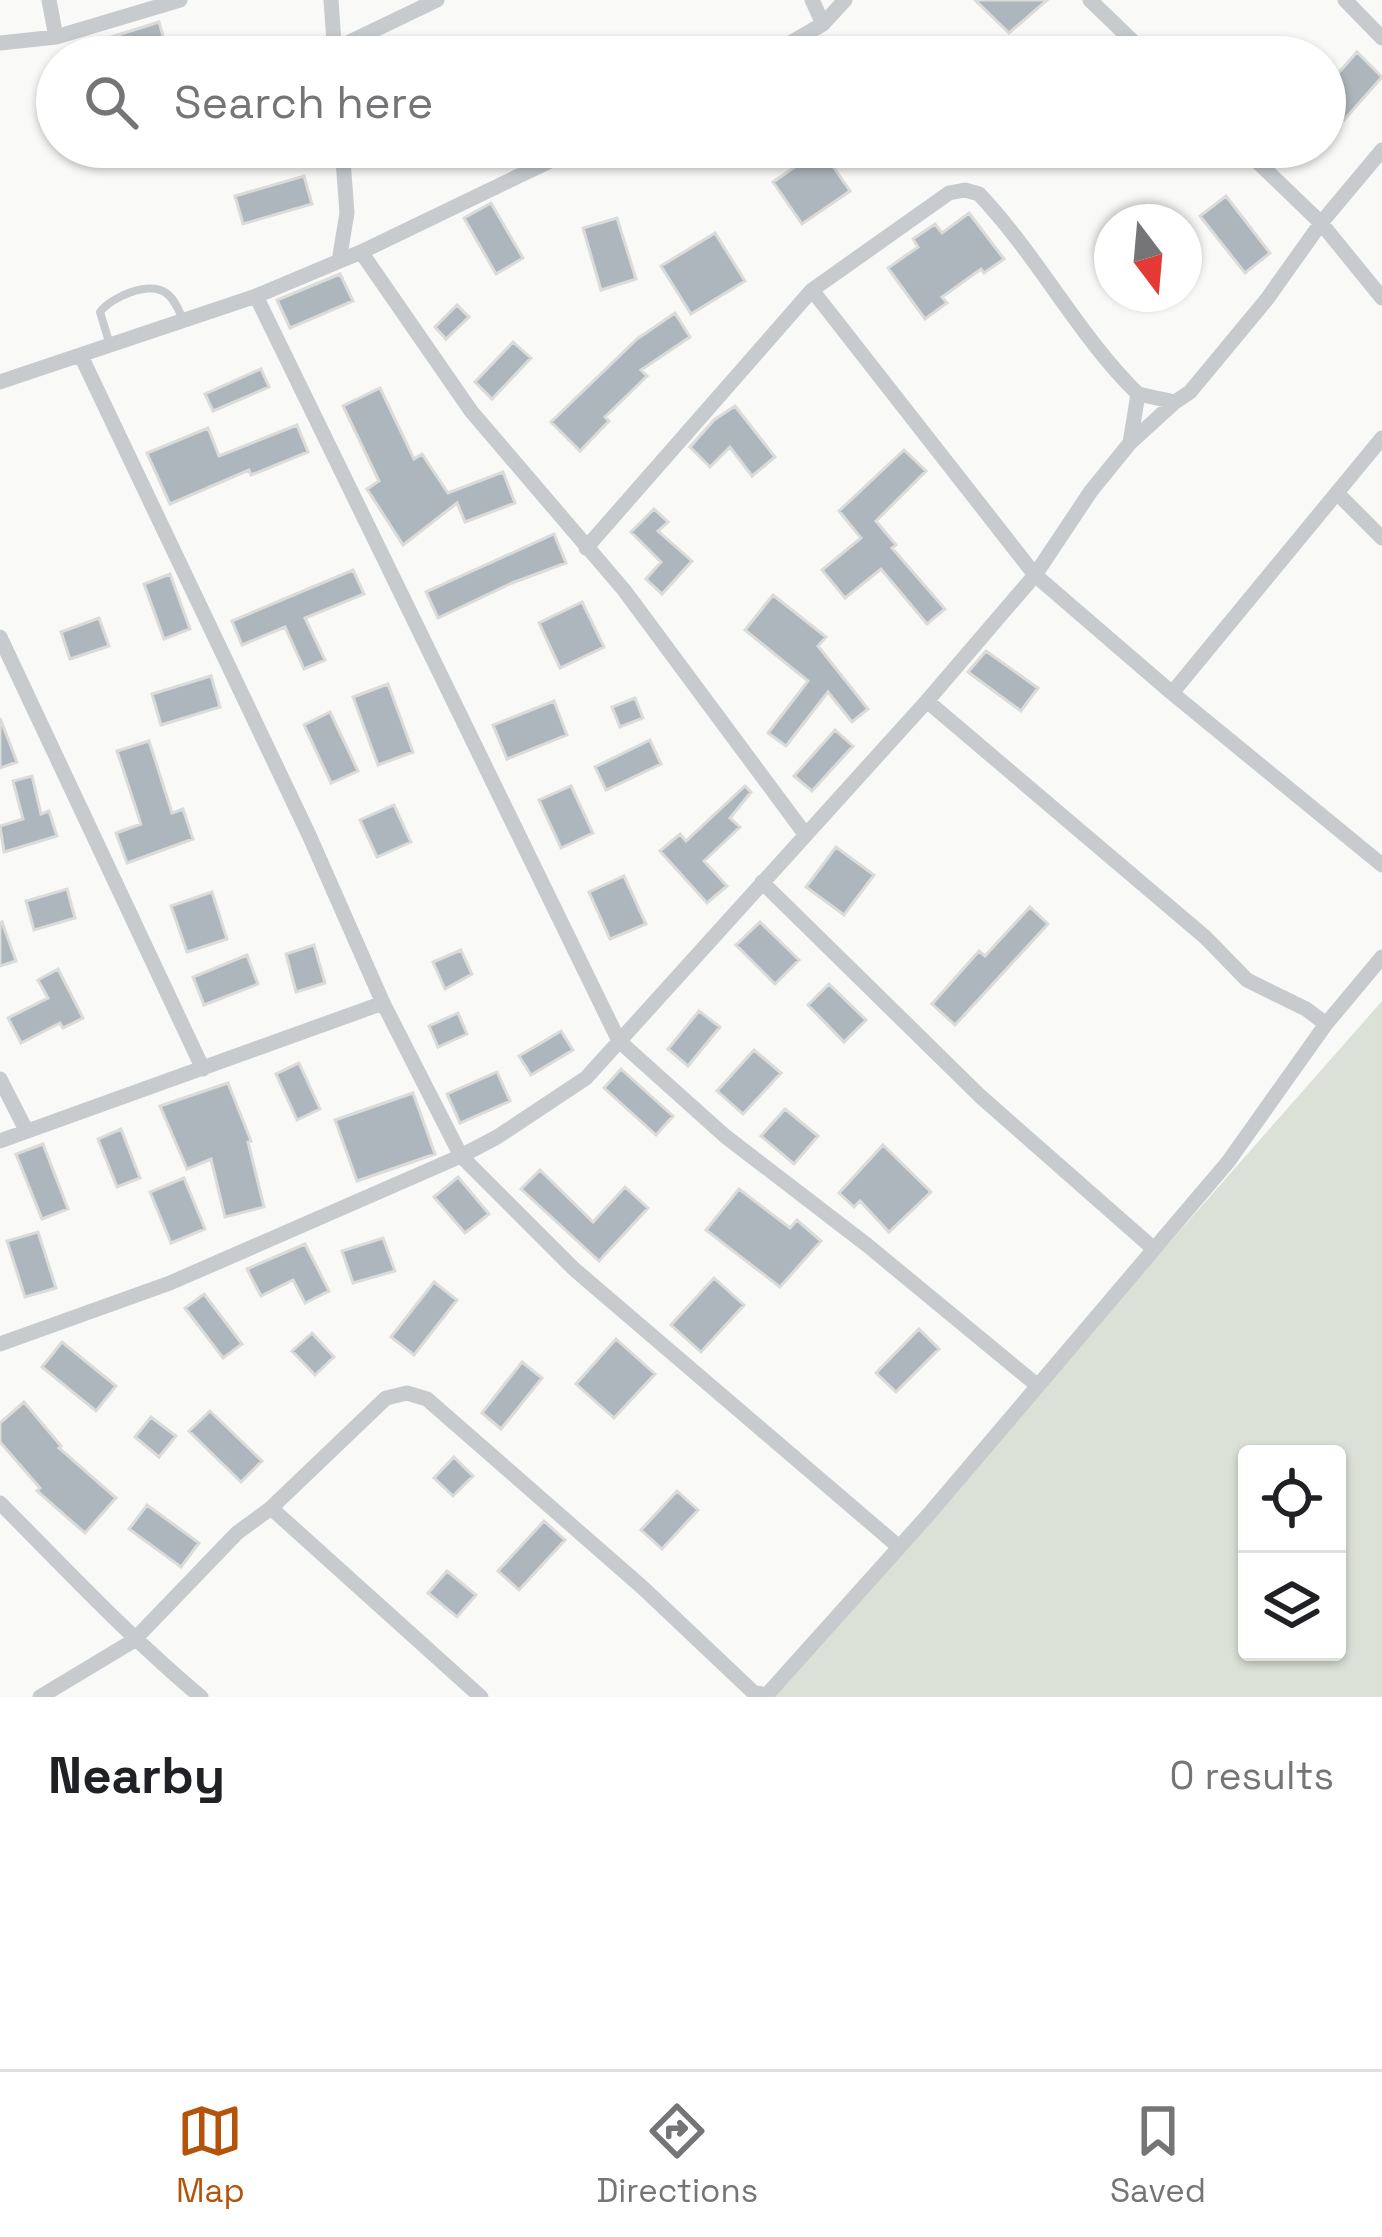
<!DOCTYPE html>
<html lang="en">
<head>
<meta charset="utf-8">
<style>
	:root { --surface:#fff; --page:#f2f2f2; --text:#202124; --muted:#757577; --line:#e0e0e0; --accent:#b45309 }
	body { margin:0; font-family:"Space Grotesk",sans-serif; background:var(--page); color:var(--text) }
	.controls { position:absolute; right:36px; bottom:36px; display:grid; overflow:hidden; border-radius:12px; box-shadow:0 3px 9px #0004 }
	.controls button { width:108px; height:108px; display:grid; place-items:center; padding:0; border:0; border-bottom:3px solid var(--line); background:var(--surface); color:var(--text); font:60px sans-serif }
	.compass { position:absolute; left:1094px; top:204px; width:108px; height:108px; border-radius:50%; background:var(--surface); box-shadow:0 3px 9px #0004; rotate:164deg }
	.list { margin:0; padding:0; list-style:none }
	h2 { display:flex; justify-content:space-between; align-items:center; height:156px; margin:0; padding:0 48px; font-size:51px }
	h2 small { font-size:39px; font-weight:400; color:var(--muted) }
	.icon { flex:none; width:66px; height:66px; fill:none; stroke:currentColor; stroke-width:2; stroke-linecap:round; stroke-linejoin:round }
	.map { position:relative; flex:none; width:1382px; height:1697px; overflow:hidden }
	.search { position:absolute; background:var(--surface); box-shadow:0 3px 9px #0004; left:36px; right:36px; top:36px; height:132px; display:flex; align-items:center; gap:30px; box-sizing:border-box; padding:0 42px; border-radius:66px; color:var(--muted); font-size:45px }
	.sheet { height:372px; background:var(--surface) }
	nav { display:flex; justify-content:space-around; align-items:center; box-sizing:border-box; height:168px; border-top:3px solid var(--line); background:var(--surface); font-size:33px; color:var(--muted) }
	nav a { display:grid; justify-items:center; gap:6px }
	nav .on { color:var(--accent) }
	.map>svg:first-child { display:block }
	.green { fill:#dbe1d7; fill-rule:evenodd }
	.building { fill:#adb6bc; stroke:#dbdbd9; stroke-width:3 }
	.lines { fill:none; stroke-linecap:round; stroke-linejoin:round }
	.service { stroke:#c7cbce; stroke-width:8 }
	.minor { stroke:#c7cbce; stroke-width:15 }
</style>
</head>
<body>
<div class="map">
<svg width="1382" height="1697" viewBox="0 0 1382 1697">
	<rect width="100%" height="100%" fill="#f9f9f7"/>
	<path class="green" d="M1382,1001V1697H770ZM1247,1454H1337V1652H1247Z"/>
	<path class="building" d="M975,0H1047L1009,33Z
		M159,22L169,57H87L83,46Z
		M1357,52L1382,77L1344,120L1325,104V88Z
		M212,147H260L223,165Z
		M821,149L850,191L802,224L773,182Z
		M304,176L312,204L243,224L235,196Z
		M1226,196L1270,253L1245,273L1200,216Z
		M491,203L523,258L496,274L464,218Z
		M969,213L1004,259L984,273L981,269L942,297L947,303L925,319L888,268L918,247L913,239L935,224L942,233Z
		M617,218L636,279L601,290L583,228Z
		M715,233L745,281L691,314L661,266Z
		M340,274L353,301L290,328L277,300Z
		M457,305L469,317L446,339L435,327Z
		M675,313L690,337L641,370L647,376L605,417L609,421L580,451L551,422L637,339Z
		M513,342L531,358L492,399L475,382Z
		M261,369L269,387L213,411L205,394Z
		M380,388L414,459L422,454L448,493L503,472L515,503L465,522L457,503L403,545L367,489L379,481L343,406Z
		M735,406L775,457L752,476L730,447L710,467L690,447L714,420Z
		M297,425L308,452L251,475L249,470L170,504L147,453L208,428L219,456Z
		M904,450L926,471L876,521L896,545L892,548L945,609L927,624L881,569L845,598L822,570L861,538L839,511Z
		M654,509L668,522L658,531L692,561L662,594L646,579L661,562L631,532Z
		M554,534L566,563L512,583L438,618L426,592Z
		M353,570L364,594L305,618L325,660L304,669L285,627L242,645L232,621Z
		M170,574L190,629L164,639L144,584Z
		M773,595L826,637L818,646L868,709L852,722L828,692L786,746L768,733L808,681L745,630Z
		M582,602L604,647L560,668L539,623Z
		M99,618L109,646L70,659L61,632Z
		M986,651L1038,688L1021,711L968,672Z
		M211,676L220,707L161,725L152,694Z
		M388,684L413,752L378,765L353,697Z
		M635,698L643,718L620,727L612,707Z
		M554,701L567,735L507,759L493,725Z
		M330,712L358,771L331,783L304,725Z
		M0,718L17,762L0,768Z
		M835,730L853,746L812,791L794,776Z
		M650,740L661,764L606,790L595,767Z
		M149,741L172,813L183,809L193,839L127,863L116,833L141,824L117,751Z
		M32,776L41,814L49,811L57,836L4,852L0,826L23,819L13,781Z
		M571,786L593,833L561,848L539,800Z
		M745,786L751,792L730,818L740,827L704,861L727,886L707,903L660,851L680,834L686,841Z
		M394,805L411,842L377,857L360,820Z
		M836,847L874,875L844,915L806,887Z
		M624,876L646,924L610,939L589,892Z
		M67,889L75,918L34,930L26,901Z
		M212,892L227,939L187,952L171,906Z
		M1030,907L1048,924L955,1025L932,1004L979,951L985,956Z
		M2,922L16,961L0,966V923Z
		M760,922L799,960L775,984L736,945Z
		M314,945L325,983L296,992L286,954Z
		M461,950L472,974L445,989L433,962Z
		M247,955L258,984L204,1005L193,977Z
		M58,969L83,1018L63,1028L60,1023L21,1043L8,1018L48,998L38,980Z
		M829,984L866,1020L844,1042L808,1005Z
		M699,1011L720,1027L688,1066L668,1049Z
		M458,1013L467,1034L438,1047L429,1026Z
		M561,1031L573,1050L531,1075L519,1056Z
		M754,1050L781,1073L743,1114L717,1091Z
		M299,1063L320,1109L297,1120L276,1074Z
		M621,1069L673,1116L656,1135L604,1088Z
		M497,1072L510,1101L460,1123L447,1094Z
		M228,1083L251,1141L248,1142L264,1207L225,1217L211,1159L187,1169L160,1106Z
		M413,1093L435,1154L357,1181L335,1120Z
		M785,1109L818,1136L794,1164L761,1136Z
		M121,1129L140,1178L117,1187L98,1139Z
		M43,1144L68,1209L42,1219L16,1154Z
		M883,1145L931,1192L889,1232L860,1201L854,1207L839,1193Z
		M540,1170L593,1222L625,1187L648,1208L599,1261L521,1189Z
		M458,1177L489,1214L465,1233L434,1197Z
		M184,1178L205,1229L171,1243L150,1192Z
		M739,1189L790,1228L797,1220L821,1241L780,1287L706,1230Z
		M38,1232L56,1288L25,1297L7,1241Z
		M383,1238L395,1271L353,1283L342,1251Z
		M305,1244L329,1291L305,1303L293,1280L261,1296L247,1269Z
		M714,1278L744,1305L701,1352L671,1325Z
		M434,1282L457,1300L414,1355L391,1337Z
		M204,1294L242,1344L223,1358L185,1308Z
		M919,1329L939,1349L896,1392L876,1373Z
		M312,1333L334,1357L315,1375L292,1351Z
		M616,1339L655,1374L614,1418L576,1384Z
		M62,1342L116,1386L96,1411L42,1367Z
		M522,1362L542,1378L501,1429L482,1413Z
		M24,1402L61,1446L59,1448L116,1498L85,1533L37,1491L40,1488L0,1442V1423Z
		M210,1411L262,1461L241,1482L189,1431Z
		M151,1417L176,1436L159,1457L135,1437Z
		M454,1457L473,1476L453,1496L434,1478Z
		M677,1491L698,1510L662,1549L641,1530Z
		M147,1505L199,1543L181,1567L129,1529Z
		M544,1521L565,1540L519,1590L498,1571Z
		M447,1571L476,1595L457,1617L428,1593Z"/>
	<g class="lines">
		<path class="service" d="M110,345L100,312C111,297 148,281 166,293C174,298 179,311 183,319"/>
		<path class="minor" d="M49,0L56,37
			M331,0L335,57
			M812,0L823,24
			M1090,0L1149,57
			M1345,0L1382,38
			M0,43L56,37L180,0
			M335,49L437,0
			M766,57L823,24L845,0
			M1242,147L1321,223L1382,298
			M361,252L471,411L624,590L805,834
			M339,261L347,213L342,147
			M812,290L1035,575L1172,693L1382,865
			M256,296L619,1041L725,1136L867,1245L1038,1386
			M0,382L256,296L361,252L579,147
			M1138,394L1175,402L1190,392L1267,299L1321,223L1382,150
			M1130,443L1175,402
			M1337,493L1382,538
			M0,637L203,1069
			M1172,693L1382,438
			M927,701L1205,937L1247,980L1306,1009L1326,1024
			M762,882L980,1096L1154,1249
			M383,1003L461,1156L574,1269L899,1547
			M0,1079L26,1130
			M0,1141L383,1003L309,835L81,356
			M0,1344L170,1283L461,1156L497,1137L586,1078L927,701L1035,575L1091,491L1130,443L1138,394C1077,334 1038,256 979,194L965,190L949,193L812,290L586,548
			M0,1503C66,1569 129,1637 201,1697
			M271,1508L481,1697
			M40,1697L133,1641L237,1533L271,1508L386,1398L407,1393L427,1399L642,1587L753,1692L766,1695
			M765,1697L929,1514L1228,1162L1326,1024L1382,957"/>
	</g>
</svg>
<div class="controls">
<button><svg class="icon" aria-label="locate" viewBox="0 0 24 24"><circle cx="12" cy="12" r="6"/><path d="M12 2v4M12 18v4M2 12h4M18 12h4"/></svg></button>
<button><svg class="icon" aria-label="layers" viewBox="0 0 24 24"><path d="M12 4l9 5-9 5-9-5zM3 14l9 5 9-5"/></svg></button>
</div>
<svg class="compass" viewBox="-18 -18 36 36"><path d="M0-13l5 13h-10z" fill="#e53935"/><path d="M0 13l5-13h-10z" fill="#757577"/></svg>
<div class="search"><svg class="icon" aria-label="search" viewBox="0 0 24 24"><circle cx="10" cy="10" r="6"/><path d="M15 15l6 6"/></svg>Search here</div>
</div>
<section class="sheet">
<h2>Nearby<small>0 results</small></h2>
<ul class="list">
</ul>
</section>
<nav>
<a class="on"><svg class="icon" aria-label="map" viewBox="0 0 24 24"><path d="M3 6l6-2 6 2 6-2v14l-6 2-6-2-6 2zM9 4v14M15 6v14"/></svg>Map</a>
<a><svg class="icon" aria-label="directions" viewBox="0 0 24 24"><path d="M12 3l9 9-9 9-9-9zM9 14v-3h6M13 9l2 2-2 2"/></svg>Directions</a>
<a><svg class="icon" aria-label="saved" viewBox="0 0 24 24"><path d="M7 4h10v16l-5-4-5 4z"/></svg>Saved</a>
</nav>
</body>
</html>
